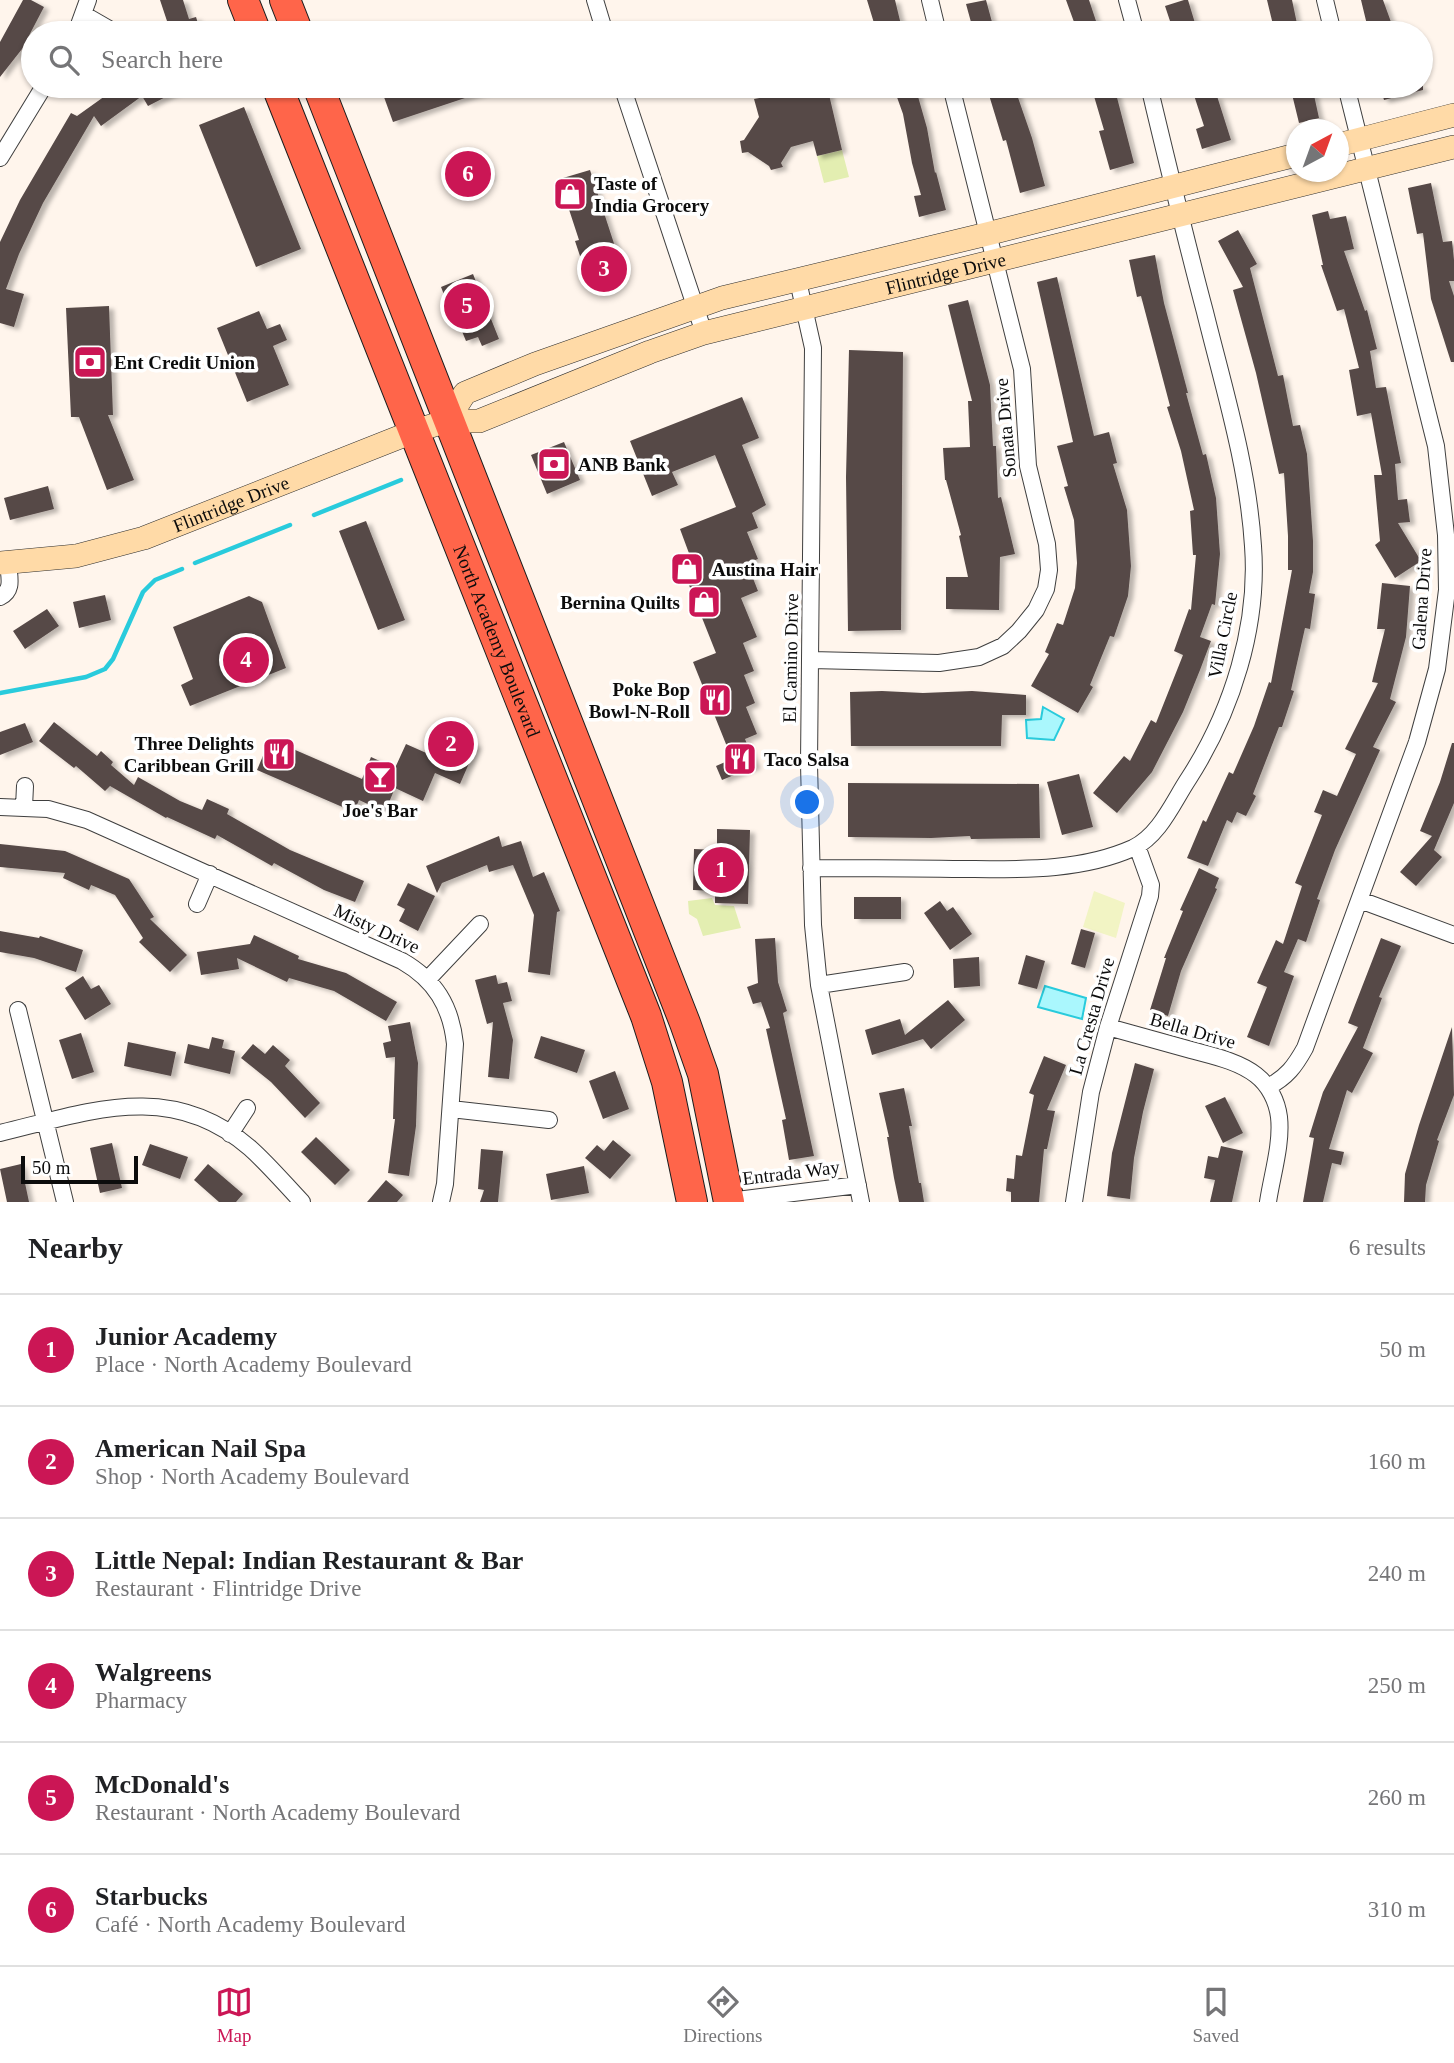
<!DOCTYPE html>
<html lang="en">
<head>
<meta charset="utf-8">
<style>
	:root { --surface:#fff; --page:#f6f6f6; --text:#202124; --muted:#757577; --line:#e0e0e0; --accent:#cb1655 }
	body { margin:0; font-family:Georgia,serif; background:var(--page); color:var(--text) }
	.compass { position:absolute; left:1286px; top:119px; width:63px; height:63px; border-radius:50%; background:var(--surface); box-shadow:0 2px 5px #0004; rotate:41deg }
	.scale { position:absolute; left:21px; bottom:18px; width:117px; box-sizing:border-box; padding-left:7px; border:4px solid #0c0c0c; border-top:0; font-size:19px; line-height:24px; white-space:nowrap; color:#0c0c0c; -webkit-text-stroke:5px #fff; paint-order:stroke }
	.you { position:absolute; left:808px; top:803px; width:24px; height:24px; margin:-18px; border:5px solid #fff; border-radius:50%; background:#1a73e8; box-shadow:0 0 0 10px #1a73e833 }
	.badge { display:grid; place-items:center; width:46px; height:46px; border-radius:50%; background:var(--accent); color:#fff; font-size:23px; font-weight:700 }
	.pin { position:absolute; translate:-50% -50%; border:4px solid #fff; box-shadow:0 2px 7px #0006 }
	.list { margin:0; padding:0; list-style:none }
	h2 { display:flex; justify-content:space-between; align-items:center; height:91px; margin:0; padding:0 28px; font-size:30px }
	h2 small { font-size:23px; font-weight:400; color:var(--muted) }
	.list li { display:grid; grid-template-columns:46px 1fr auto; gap:21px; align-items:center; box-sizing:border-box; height:112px; padding:0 28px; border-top:2px solid var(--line) }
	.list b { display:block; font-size:26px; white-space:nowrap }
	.list p { margin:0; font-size:23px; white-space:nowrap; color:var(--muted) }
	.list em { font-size:23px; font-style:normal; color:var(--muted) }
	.icon { flex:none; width:38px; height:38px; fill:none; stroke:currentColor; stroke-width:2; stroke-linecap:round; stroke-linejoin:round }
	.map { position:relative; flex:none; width:1454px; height:1202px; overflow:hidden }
	.search { position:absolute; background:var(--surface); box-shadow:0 2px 5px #0004; left:21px; right:21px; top:21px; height:77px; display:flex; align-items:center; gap:18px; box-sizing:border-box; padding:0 24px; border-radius:38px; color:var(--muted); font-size:26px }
	.sheet { height:763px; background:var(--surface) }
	nav { display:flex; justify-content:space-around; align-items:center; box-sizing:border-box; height:98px; border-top:2px solid var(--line); background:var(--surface); font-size:19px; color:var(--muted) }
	nav a { display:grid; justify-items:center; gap:4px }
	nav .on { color:var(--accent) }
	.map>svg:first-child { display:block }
	.green { fill:#e3eeb1 }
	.pitch { fill:#f2f4c4 }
	.water { fill:#aaf7fd; stroke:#29cbdc; stroke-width:2 }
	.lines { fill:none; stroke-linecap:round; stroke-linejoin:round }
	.stream { stroke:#29cbdc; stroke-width:4.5 }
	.building { fill:#564947; filter:url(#shadow) }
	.street-casing { stroke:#3f3f3f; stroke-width:18 }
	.secondary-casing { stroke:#2e2e2e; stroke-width:24 }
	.highway-casing { stroke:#1d1d1d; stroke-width:32 }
	.street { stroke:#fff; stroke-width:16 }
	.secondary { stroke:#ffdaa7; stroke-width:23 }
	.highway { stroke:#ff654a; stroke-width:30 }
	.labels { text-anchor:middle; stroke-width:7; stroke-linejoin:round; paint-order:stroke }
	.poi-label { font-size:19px; font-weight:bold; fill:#0c0c0c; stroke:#fff; text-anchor:start }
	.street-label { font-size:19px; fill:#0c0c0c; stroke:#fff }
</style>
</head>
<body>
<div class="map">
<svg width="1454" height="1202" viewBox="0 0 1454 1202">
	<defs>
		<filter id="shadow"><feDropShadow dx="5" dy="3" stdDeviation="2" flood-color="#0004"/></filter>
	</defs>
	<rect width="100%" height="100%" fill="#fff5ec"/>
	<path class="green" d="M842,150L849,177L824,183L817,156Z
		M712,898L715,905L734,906L741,928L703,936L697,919L689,914L688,901Z"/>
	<path class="pitch" d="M1094,891L1125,903L1116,938L1083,927Z"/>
	<path class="water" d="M1043,707L1064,719L1054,740L1027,738L1026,720L1041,719Z
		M1045,986L1086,998L1082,1019L1038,1007Z"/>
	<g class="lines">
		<path class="stream" d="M314,515L401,480
			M195,563L290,525
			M0,693L86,677L105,669L113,659L143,592L155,580L182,569"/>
	</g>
	<path class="building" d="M23,0H31L44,7L22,49L0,77V42Z
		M160,0H183L189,19L196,17L201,33H171Z
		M867,0H895L903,33H877Z
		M986,0L995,33H974L966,4Z
		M1066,0H1089L1100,33H1078Z
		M1184,0H1188L1198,33H1174L1165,6Z
		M1267,0H1292L1299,33H1275Z
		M1361,0H1383L1395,33H1369Z
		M119,86H187L148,106L142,96L101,126L94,116L43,203L19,254L6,289L24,294L14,327L0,323V242L20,200L71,113L77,116Z
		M380,86H495V88L393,122Z
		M778,86H827L842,150L817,156L813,141L791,147L781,163L783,167L771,170L769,166L748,152L742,153L740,141L744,140L759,117L754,99L780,94Z
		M893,86H915L927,128L935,173L936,172L946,210L919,217L914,196L921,195L912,163L903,114Z
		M989,86H1014L1032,138L1045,186L1020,193L1006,140L1003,141L989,95L991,94Z
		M1091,86H1114L1134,163L1110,170L1099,131L1104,130Z
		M1191,86H1209L1212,97L1217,96L1231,140L1202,149L1196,129L1204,126Z
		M1290,86H1312L1319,118L1299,123Z
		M1380,86H1423V90L1384,100Z
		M244,107L301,249L256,267L199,125Z
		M481,155L490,177L454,192L445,170Z
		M590,170L623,271L589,283L575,241L579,240L560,182L563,181V178Z
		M1431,183L1443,242L1452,241L1454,260V281H1449L1454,296V362H1451L1431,299L1423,233L1417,234L1408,188Z
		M1328,211L1330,219L1346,216L1354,249L1344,251L1365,311L1367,310L1377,349L1370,351L1376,388L1386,387L1401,463L1395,464L1398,500L1407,499L1410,522L1398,523L1421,561L1395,578L1375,545L1380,541L1374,475H1382L1371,413L1357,416L1349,370L1359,368L1344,309L1337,311L1321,265H1323L1312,215Z
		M1238,230L1257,264L1250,268L1278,376L1283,375L1293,426L1300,425L1307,454L1313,541V572L1309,593L1315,594L1310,629L1305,628L1291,690L1294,691L1282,727H1279L1253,794L1256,796L1246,816L1237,812L1232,823L1227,820L1208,866L1187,858L1203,820L1206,822L1229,772L1233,774L1254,726L1269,682L1271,683L1292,570H1288V536L1284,473L1279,474L1256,373L1233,290L1243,287L1218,241Z
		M1155,255L1164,303L1188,393H1186L1203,455L1206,454L1216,498L1220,554L1215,605L1212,604L1200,637L1211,641L1200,670L1183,712L1152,772L1117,813L1093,793L1124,756L1130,761L1151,720L1156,723L1183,655L1174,651L1189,609L1191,610L1196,555H1193L1190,511L1194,510L1181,451L1167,407L1170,406L1141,296L1137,297L1129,260Z
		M473,274L499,339L482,346L478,337L466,341L459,324L456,325L441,287Z
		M1057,277L1094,436L1109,432L1117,463L1113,464L1127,510L1131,566L1128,596L1114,637L1110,636L1090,685L1093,687L1078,713L1031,686L1049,654L1045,652L1057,623L1063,625L1075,588L1077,563L1074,520L1064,487L1068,486L1057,446L1073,442L1037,282Z
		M968,300L990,385L993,446H996L998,498L1001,497L1015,554L1000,557L999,610L946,609V577H968L959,536L961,535L946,480H945L943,448L970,447L968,401H972L948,305Z
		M109,306L113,415H108L134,480L107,490L79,417H71L66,308Z
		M259,311L267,329L280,324L287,340L273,346L289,385L247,402L217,328Z
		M849,350L903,352L901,630L848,631L846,477Z
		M742,397L759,438L742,445L766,505L752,513L758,528L747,532L758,559L747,563L758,591L741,598L757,637L743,643L754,671L744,675L755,703L746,707L757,734L745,739L756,766L722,780L716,766L732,759L693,662L716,653L679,560L690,556L680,529L736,507L715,455L672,472L678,485L652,496L630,441Z
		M564,442L580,480L547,494L531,455Z
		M48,486L54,509L10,520L4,498Z
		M366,521L405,620L378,630L339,531Z
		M1382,583L1410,586L1406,637L1390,699L1396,702L1373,747L1380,750L1335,850L1317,899L1320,900L1306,942L1298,939L1284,972L1294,976L1269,1046L1247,1037L1267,987L1257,983L1276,940L1283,944L1302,886L1295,883L1322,815L1314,812L1323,790L1337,796L1356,754L1345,749L1378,683L1372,682L1385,629H1377Z
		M105,595L111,620L79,628L73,602Z
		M249,596L262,602L286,668L190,706L181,685L193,679L173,627Z
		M47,609L59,626L25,649L13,631Z
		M882,691L923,693L972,691L1026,695V715H1002L1001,746H851L850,692Z
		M54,722L97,756L101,751L113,762L111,765L134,785L138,777L180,801L202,810L207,799L229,809L227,814L290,850L364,881L355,902L324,890L274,863L272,866L217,835L215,839L167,817L166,818L110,786L105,791L76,766L74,768L39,741Z
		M25,723L33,742L0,755V732Z
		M444,730L477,745L460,784L435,773L423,801L395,788L385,812L359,800L354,812L257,770L270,739L362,779L371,757L395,768L406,744L433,756Z
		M1452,743H1454V803L1434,850L1442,857L1416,886L1400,872L1432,836L1420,831L1440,782Z
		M1079,774L1093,827L1062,835L1047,782Z
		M848,783L1039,784L1040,838L971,839L970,836L931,838L848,837Z
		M717,829L750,830L748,904L715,903V891L693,890L694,849L717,850Z
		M499,836L502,847L521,841L533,877L544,872L560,911L557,912L550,975L528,972L534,915L513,865L489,872L487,865L442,883L437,893L426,866Z
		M0,844L65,851L129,879L154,917L150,919L187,955L170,972L139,942L143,938L115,895L91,885L89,890L63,878L65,873L0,867Z
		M1199,868L1219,878L1215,888L1217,889L1181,971L1168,1016L1150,1010L1166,958H1164L1183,911L1180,910Z
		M408,883L435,896L418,931L399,921L405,909L397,905Z
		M854,897H901V919H854Z
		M940,901L947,911L953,907L972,934L950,950L924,913Z
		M1081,929L1095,933L1085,968L1071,964Z
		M0,931L39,938L40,936L83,950L76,972L34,958L0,952Z
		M254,935L299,956L298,959L346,973L397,1002L386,1021L334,991L289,978L287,982L237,958L239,969L201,975L197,952L250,944Z
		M775,938L778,982L787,1011L783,1013L814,1156L789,1160L782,1120L786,1119L766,1029L770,1028L761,1002L753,1004L747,987L758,983L755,939Z
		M1381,938L1401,946L1379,997L1382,998L1363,1048L1373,1053L1352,1093L1347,1090L1329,1149L1344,1152L1341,1165L1332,1163L1323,1202H1303L1314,1138L1309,1137L1323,1092L1358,1027L1348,1023Z
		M1026,955L1045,961L1037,989L1018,984Z
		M979,957L980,986L954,988L953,959Z
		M496,975L498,984L507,982L512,1001L503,1003L513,1040L509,1079L488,1077L493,1022L487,1024L475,980Z
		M83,976L91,989L99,985L111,1004L85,1020L65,988Z
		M948,1000L965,1020L931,1049L923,1039L872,1055L865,1030L900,1019L905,1035Z
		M410,1022L418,1063L416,1126L409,1176L388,1173L395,1119H393L395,1057L386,1058L383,1043L391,1041L388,1026Z
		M1452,1027L1454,1095L1437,1140L1439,1141L1426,1185L1425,1202H1404L1405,1174L1419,1125Z
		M81,1033L94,1072L72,1079L59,1040Z
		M541,1036L585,1050L577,1073L534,1058Z
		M212,1037L224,1040L222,1048L235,1051L230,1074L184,1063L188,1044L209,1049Z
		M128,1042L176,1052L171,1076L124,1066Z
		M253,1044L265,1054L273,1045L290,1060L285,1066L320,1103L305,1118L271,1082L241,1058Z
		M1044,1056L1066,1065L1047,1110L1055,1111L1047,1149H1044L1039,1202H1011V1192L1006,1191L1007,1178L1014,1179L1016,1155L1022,1156L1034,1095L1029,1093Z
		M1135,1063L1154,1069L1143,1112L1134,1158L1130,1199L1107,1196L1112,1153Z
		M615,1071L629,1109L603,1119L589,1081Z
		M904,1088L912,1126H909L919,1183H921L924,1202H899L894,1178L887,1137H889L879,1093Z
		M1225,1097L1243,1133L1223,1143L1205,1106Z
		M316,1137L350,1170L335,1185L301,1152Z
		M613,1140L631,1155L610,1179L585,1158L597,1145L604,1151Z
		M112,1143L122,1188L100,1193L90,1148Z
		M150,1144L188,1157L180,1179L142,1165Z
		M1221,1146L1243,1151L1232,1202H1210L1215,1180L1204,1178L1208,1156L1218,1158Z
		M481,1149L503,1151L498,1202H480L484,1190L478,1189Z
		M21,1164L29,1202H7L0,1169Z
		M208,1164L243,1194L236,1202H219L194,1180Z
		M584,1166L589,1193L551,1200L546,1174Z
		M386,1180L403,1195L397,1202H367Z"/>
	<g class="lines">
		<defs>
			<path id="street" d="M595,0L605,33
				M930,0L938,33
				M1127,0L1136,33
				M1325,0L1333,33
				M83,14L116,33
				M76,33L88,0
				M622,86L704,333
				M0,158L44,86
				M798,281L813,348L809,764L813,925L819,985L861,1202
				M0,597C14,590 9,577 8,563
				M811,660L939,663L979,657L1003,646L1019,631L1036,610L1046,589L1049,570L1047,544L1028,466L1022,369L951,86
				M0,807L48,809L87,820L402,961C435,980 451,1006 455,1044L445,1184L441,1202
				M24,807L25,786
				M811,868C858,868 906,868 953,869C1012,869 1077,873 1133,848C1160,835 1173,802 1189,778C1232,711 1259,626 1253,546C1248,466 1224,389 1205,312C1185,237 1167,161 1149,86
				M1360,900L1454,935
				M197,904L210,874
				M428,979L480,924
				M819,985L905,972
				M18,1010L65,1202
				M1108,1027C1136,1035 1163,1042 1191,1050C1213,1056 1238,1061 1256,1075C1269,1085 1277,1101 1279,1117C1282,1144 1272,1175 1268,1202
				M1268,1087C1287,1077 1295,1066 1305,1048L1417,742L1437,669L1447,590L1446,535L1436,446L1346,86
				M451,1109L549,1120
				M0,1133C88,1112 171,1079 250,1148C268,1164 285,1184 302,1202
				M230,1134L247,1108
				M729,1201L858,1185
				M1074,1202L1091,1092L1108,1027L1150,896L1151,885L1137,846"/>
			<g id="secondary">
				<path d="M1338,145L1454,115"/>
				<path d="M447,421L465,393L535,364L722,298L987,234L1296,155"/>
				<path id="s1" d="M0,563L76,556L144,538L415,431L447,421H479L650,352L704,333L1454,147"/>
			</g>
			<g id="highway">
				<path d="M243,0L256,33"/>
				<path d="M285,0L298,33"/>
				<path id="s2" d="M277,86L646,1016L667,1082L692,1202"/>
				<path d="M318,86L685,1023L703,1074L729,1202"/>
			</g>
		</defs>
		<use href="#street" class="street-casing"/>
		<use href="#secondary" class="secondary-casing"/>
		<use href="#highway" class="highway-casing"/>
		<use href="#street" class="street"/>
		<use href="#secondary" class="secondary"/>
		<use href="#highway" class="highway"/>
	</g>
	<defs>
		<symbol id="shop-square" viewBox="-11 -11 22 22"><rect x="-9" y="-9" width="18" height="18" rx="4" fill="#cb1655" stroke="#fff"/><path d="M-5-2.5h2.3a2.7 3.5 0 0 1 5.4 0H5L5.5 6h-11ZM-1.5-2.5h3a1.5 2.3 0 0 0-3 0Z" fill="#fff"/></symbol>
		<symbol id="bank-square" viewBox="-11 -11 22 22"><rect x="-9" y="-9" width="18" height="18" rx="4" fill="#cb1655" stroke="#fff"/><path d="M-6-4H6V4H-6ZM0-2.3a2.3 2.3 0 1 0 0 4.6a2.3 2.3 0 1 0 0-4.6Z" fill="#fff"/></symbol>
		<symbol id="restaurant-square" viewBox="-11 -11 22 22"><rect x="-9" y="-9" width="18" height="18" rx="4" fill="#cb1655" stroke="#fff"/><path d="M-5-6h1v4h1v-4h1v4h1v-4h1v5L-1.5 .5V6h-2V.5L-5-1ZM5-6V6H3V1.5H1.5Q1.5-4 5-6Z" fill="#fff"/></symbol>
		<symbol id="bar-square" viewBox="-11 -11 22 22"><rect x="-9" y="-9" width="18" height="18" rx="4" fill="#cb1655" stroke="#fff"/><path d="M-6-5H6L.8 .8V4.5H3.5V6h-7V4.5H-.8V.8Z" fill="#fff"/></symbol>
	</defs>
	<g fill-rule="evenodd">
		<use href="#shop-square" x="551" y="175" width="38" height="38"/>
		<use href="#bank-square" x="71" y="343" width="38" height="38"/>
		<use href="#bank-square" x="535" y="445" width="38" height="38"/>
		<use href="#shop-square" x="668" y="550" width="38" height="38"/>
		<use href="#shop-square" x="685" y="583" width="38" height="38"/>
		<use href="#restaurant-square" x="696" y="681" width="38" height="38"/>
		<use href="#restaurant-square" x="260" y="735" width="38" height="38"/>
		<use href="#restaurant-square" x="721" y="740" width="38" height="38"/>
		<use href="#bar-square" x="361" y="758" width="38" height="38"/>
	</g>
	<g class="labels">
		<g class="poi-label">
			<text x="594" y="190">Taste of<tspan x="594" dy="22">India Grocery</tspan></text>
			<text x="114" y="369">Ent Credit Union</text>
			<text x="578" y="471">ANB Bank</text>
			<text x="712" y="576">Austina Hair</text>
			<text x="680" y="609" text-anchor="end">Bernina Quilts</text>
			<text x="690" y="696" text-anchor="end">Poke Bop<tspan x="690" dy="22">Bowl-N-Roll</tspan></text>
			<text x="254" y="750" text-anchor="end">Three Delights<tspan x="254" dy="22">Caribbean Grill</tspan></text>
			<text x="764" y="766">Taco Salsa</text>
			<text x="380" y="817" text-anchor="middle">Joe's Bar</text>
		</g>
		<g class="street-label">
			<text dy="7" stroke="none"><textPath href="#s1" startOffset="994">Flintridge Drive</textPath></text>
			<text transform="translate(1005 428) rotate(-95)" y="7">Sonata Drive</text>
			<text dy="7" stroke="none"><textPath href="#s1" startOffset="240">Flintridge Drive</textPath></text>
			<text transform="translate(1421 599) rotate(-86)" y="7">Galena Drive</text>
			<text transform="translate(1222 635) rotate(-79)" y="7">Villa Circle</text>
			<text dy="7" stroke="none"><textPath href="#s2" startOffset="597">North Academy Boulevard</textPath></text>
			<text transform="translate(790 658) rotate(-89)" y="7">El Camino Drive</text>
			<text transform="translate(377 928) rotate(25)" y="7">Misty Drive</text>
			<text transform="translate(1091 1016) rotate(-74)" y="7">La Cresta Drive</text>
			<text transform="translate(1193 1030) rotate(16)" y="7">Bella Drive</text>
			<text transform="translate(791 1172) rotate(-7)" y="7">Entrada Way</text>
		</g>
	</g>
</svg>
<svg class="compass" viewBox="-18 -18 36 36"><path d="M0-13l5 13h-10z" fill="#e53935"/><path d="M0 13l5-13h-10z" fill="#757577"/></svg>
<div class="scale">50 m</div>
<div class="you"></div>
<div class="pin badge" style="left:721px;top:870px">1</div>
<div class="pin badge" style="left:451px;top:744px">2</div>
<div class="pin badge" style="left:604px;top:269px">3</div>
<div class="pin badge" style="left:246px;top:660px">4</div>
<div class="pin badge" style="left:467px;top:306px">5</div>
<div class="pin badge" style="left:468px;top:174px">6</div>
<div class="search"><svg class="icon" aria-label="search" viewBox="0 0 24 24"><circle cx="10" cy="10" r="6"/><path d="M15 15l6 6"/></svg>Search here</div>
</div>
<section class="sheet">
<h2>Nearby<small>6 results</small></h2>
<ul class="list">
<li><span class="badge">1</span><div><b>Junior Academy</b><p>Place · North Academy Boulevard</p></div><em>50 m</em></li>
<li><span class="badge">2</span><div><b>American Nail Spa</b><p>Shop · North Academy Boulevard</p></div><em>160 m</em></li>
<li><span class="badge">3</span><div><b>Little Nepal: Indian Restaurant &amp; Bar</b><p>Restaurant · Flintridge Drive</p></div><em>240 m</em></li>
<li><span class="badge">4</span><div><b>Walgreens</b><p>Pharmacy</p></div><em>250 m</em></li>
<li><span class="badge">5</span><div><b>McDonald's</b><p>Restaurant · North Academy Boulevard</p></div><em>260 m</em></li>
<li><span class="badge">6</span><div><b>Starbucks</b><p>Café · North Academy Boulevard</p></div><em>310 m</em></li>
</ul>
</section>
<nav>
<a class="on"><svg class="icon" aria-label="map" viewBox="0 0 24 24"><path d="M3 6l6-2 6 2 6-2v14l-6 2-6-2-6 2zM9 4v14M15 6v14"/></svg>Map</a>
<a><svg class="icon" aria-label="directions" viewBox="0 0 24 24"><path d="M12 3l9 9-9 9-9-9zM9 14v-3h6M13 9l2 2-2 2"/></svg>Directions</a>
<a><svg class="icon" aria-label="saved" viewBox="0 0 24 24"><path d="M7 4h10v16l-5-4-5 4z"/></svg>Saved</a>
</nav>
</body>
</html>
